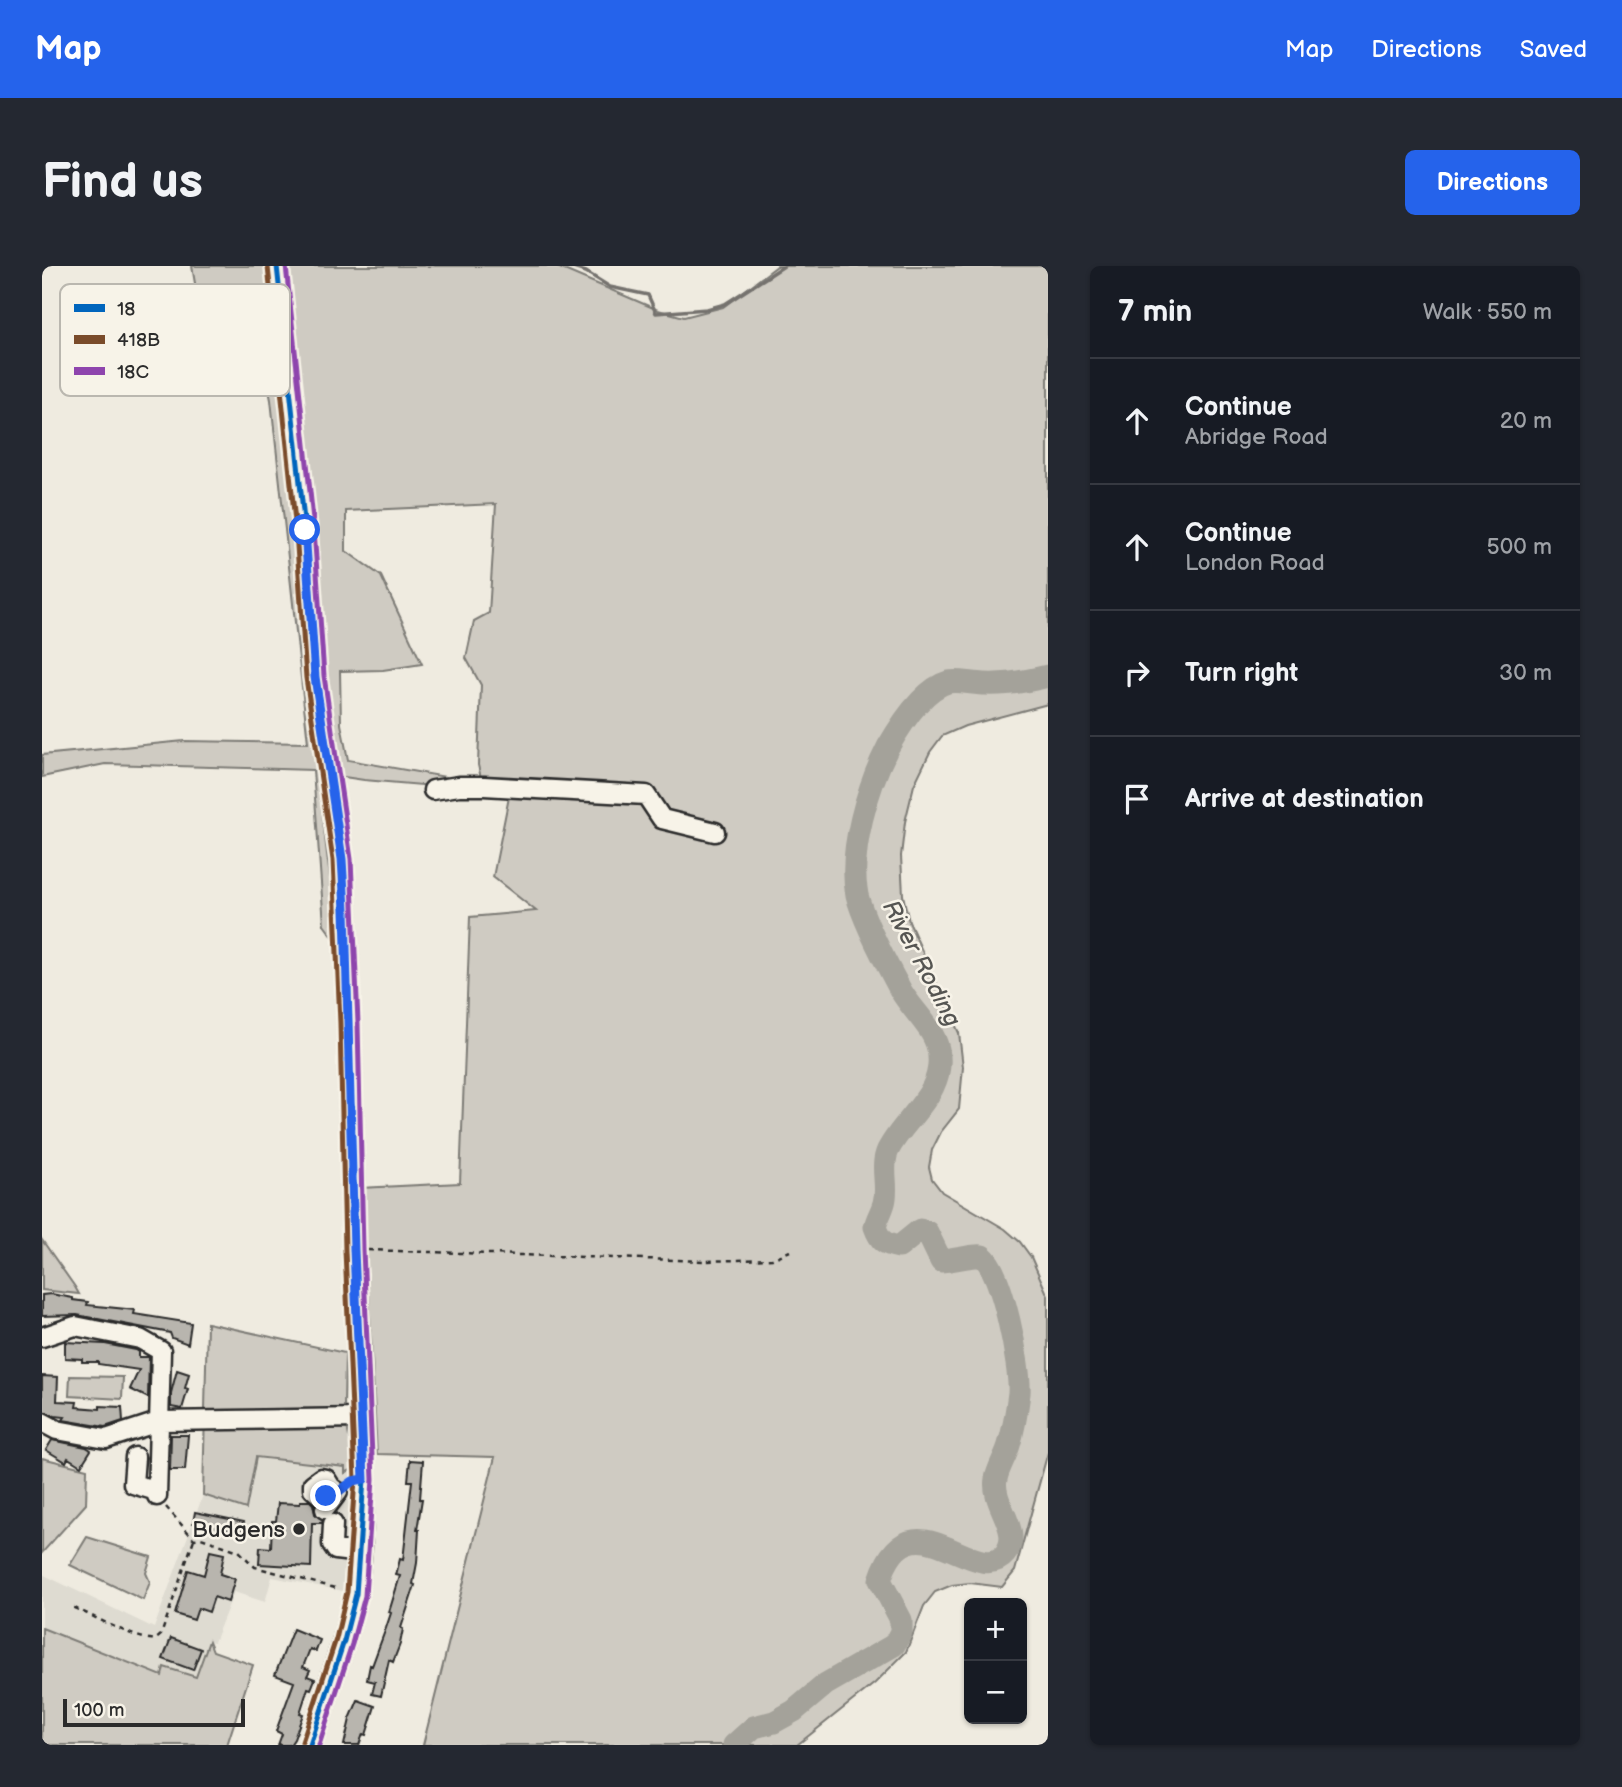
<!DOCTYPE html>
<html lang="en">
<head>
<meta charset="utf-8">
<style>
	:root { --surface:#171b24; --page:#242831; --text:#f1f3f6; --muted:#9ea1a6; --line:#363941; --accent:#2563eb }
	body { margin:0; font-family:"Balsamiq Sans",sans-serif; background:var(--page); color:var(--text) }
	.controls { position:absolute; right:21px; bottom:21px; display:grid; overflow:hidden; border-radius:10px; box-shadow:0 2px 5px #0004 }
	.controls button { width:63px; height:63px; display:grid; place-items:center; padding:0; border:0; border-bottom:2px solid var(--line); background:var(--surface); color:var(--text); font:35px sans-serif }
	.scale { position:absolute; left:21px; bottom:18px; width:182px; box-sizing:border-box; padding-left:7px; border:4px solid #2b2b2b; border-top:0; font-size:19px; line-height:24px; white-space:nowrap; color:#2b2b2b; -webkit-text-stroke:5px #f7f3e8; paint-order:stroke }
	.stop { position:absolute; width:21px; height:21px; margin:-16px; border:5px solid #2563eb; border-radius:50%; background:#fff }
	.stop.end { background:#2563eb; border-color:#fff; box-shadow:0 2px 7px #0008 }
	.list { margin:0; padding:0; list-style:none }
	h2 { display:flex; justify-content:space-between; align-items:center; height:91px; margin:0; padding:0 28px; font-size:30px }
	h2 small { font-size:23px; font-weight:400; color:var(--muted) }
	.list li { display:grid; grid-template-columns:46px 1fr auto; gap:21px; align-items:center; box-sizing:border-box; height:126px; padding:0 28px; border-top:2px solid var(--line) }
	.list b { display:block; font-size:26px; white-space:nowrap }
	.list p { margin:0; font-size:23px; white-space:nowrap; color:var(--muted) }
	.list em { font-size:23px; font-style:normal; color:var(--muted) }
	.icon { flex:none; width:38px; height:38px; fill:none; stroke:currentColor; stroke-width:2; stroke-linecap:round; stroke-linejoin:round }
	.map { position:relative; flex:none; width:1006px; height:1479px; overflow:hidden; border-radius:10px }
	header { display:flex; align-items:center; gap:42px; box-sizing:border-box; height:98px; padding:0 35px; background:var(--accent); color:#fff }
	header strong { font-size:33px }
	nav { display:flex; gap:38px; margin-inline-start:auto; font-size:24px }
	.intro { display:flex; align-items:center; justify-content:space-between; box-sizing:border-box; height:168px; padding:0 42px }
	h1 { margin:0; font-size:49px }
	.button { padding:18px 32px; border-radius:10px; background:var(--accent); color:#fff; font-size:24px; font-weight:700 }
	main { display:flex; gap:42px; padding:0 42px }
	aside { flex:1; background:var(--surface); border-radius:10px; box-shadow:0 2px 5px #0004 }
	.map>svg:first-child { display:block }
	.built { fill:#dedbd1 }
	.green { fill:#cfcbc2; stroke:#7d7b76; stroke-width:2 }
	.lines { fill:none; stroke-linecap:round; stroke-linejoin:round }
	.stream { stroke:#74726e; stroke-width:3.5 }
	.river { stroke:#a4a29a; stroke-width:23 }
	.building { fill:#b8b5ae; stroke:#2b2b2b; stroke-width:2 }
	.minor-casing { stroke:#2b2b2b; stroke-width:23 }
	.major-casing { stroke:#2b2b2b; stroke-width:26 }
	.path { stroke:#2b2b2b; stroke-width:2.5; stroke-dasharray:5 5; stroke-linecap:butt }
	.minor { stroke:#f7f3e8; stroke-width:18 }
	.major { stroke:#f7f3e8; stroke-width:21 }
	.bus-1-casing { stroke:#f7f3e8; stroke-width:10 }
	.bus-2-casing { stroke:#f7f3e8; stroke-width:10 }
	.bus-3-casing { stroke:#f7f3e8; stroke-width:10 }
	.bus-1 { stroke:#0065bd; stroke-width:5 }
	.bus-2 { stroke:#7a4b2a; stroke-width:5 }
	.bus-3 { stroke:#8e44ad; stroke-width:5 }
	.route { stroke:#2563eb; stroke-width:9 }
	.poi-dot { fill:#2b2b2b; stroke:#f7f3e8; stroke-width:2.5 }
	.labels { text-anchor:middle; stroke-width:5; stroke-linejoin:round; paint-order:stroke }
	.poi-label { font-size:23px; fill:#2b2b2b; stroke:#f7f3e8; text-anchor:end }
	.water-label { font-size:24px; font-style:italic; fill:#555552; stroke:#f7f3e8 }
	.key { fill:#f7f3e8; stroke:#bab7af; stroke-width:2 }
	.key-label { font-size:19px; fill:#2b2b2b }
</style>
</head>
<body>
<header>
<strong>Map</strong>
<nav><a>Map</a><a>Directions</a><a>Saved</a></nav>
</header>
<div class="intro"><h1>Find us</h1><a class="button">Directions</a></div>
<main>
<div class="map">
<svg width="1006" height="1479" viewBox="0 0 1006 1479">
	<rect width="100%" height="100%" fill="#efebe0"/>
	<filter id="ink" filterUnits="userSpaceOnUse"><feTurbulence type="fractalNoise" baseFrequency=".0143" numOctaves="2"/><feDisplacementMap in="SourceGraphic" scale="14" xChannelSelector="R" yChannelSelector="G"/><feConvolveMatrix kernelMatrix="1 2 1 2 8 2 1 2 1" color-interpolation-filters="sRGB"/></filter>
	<g filter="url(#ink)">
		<path class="built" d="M335,1188L327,1330L230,1311L223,1336L192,1326L172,1376L167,1375L154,1411L123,1401L119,1411L0,1362V1308L112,1362L161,1229L203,1242L213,1191L303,1201V1206Z"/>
		<path class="green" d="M150,0H513L616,44L642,51L681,41L735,0H1006V438L923,460L900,470L888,486L872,519L863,556L859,590L861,629L867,656L917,767L921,801L917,843L899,866L890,884L887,901L890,913L900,926L963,963L978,976L989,991L1006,1030V1186L973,1305L960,1321L928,1317L910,1319L893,1326L882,1340L864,1386L833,1417L755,1479H381L453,1191L335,1188L325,989L318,922L418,917L428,651L494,645L451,611L470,516L439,512L436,499L439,419L424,392L432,355L447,347L454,238L304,245V285L339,310L380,398L341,404L298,405L299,458L306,494L404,511L403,521L322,514L275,507L296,678L282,659L271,504L63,498L0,511V489L142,475L266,477L229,134L209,34L155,29Z
			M0,974L33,1021L37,1028L0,1024Z
			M165,1057L303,1087L302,1141L312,1202L303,1207V1201L214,1191L204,1243L161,1229Z
			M28,1110L81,1111L80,1133L27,1130Z
			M0,1192L45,1203L44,1238L0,1287Z
			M45,1271L109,1291L104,1307L108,1316L101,1334L28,1299Z
			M0,1362L120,1410L122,1401L154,1411L167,1375L171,1385L211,1399L185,1479H0Z"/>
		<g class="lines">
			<path class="stream" d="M525,0L544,6L568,21L606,29L614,47L665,43L683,38L742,0"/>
			<path class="river" d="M692,1479L712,1461L732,1456L752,1445L784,1418L852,1379L859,1366V1354L838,1314C867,1223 934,1323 963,1288C982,1265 949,1239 954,1213C956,1202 964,1190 967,1179C972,1163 975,1143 977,1127C979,1102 960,1003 940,990C935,988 909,995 899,995L885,966L878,964L857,981C842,978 838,975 833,961C835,952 840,945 842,937C847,920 838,901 846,884C863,850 905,827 896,783C891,761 870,744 859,725C846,701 821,655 815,629C806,585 826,520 846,481C858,460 881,423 906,416C917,414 932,418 943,418C964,419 986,415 1006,410"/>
		</g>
		<path class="building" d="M9,1028L31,1032V1034L46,1036L45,1039L93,1044L92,1048L149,1057L146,1078L130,1072L128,1067L35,1049L0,1050V1029Z
			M23,1076L63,1078L94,1084L97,1086V1091H107L106,1132L88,1123L97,1104L56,1098V1096H40V1093L23,1092Z
			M135,1104L147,1108L143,1122L146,1123L140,1143L129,1141V1127Z
			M0,1110L16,1111L15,1135L35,1136L34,1141L58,1143V1140L80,1141L81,1155L63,1161L21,1154L23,1151L13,1150L0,1145Z
			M129,1169H146L143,1204H128Z
			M10,1174L44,1181L49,1184L39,1200L26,1192L24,1196L4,1184Z
			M368,1194L381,1195L378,1233H380L375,1264H377L375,1297L371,1318L373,1319L359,1362L361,1363L358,1378L351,1396L347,1394L339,1430L330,1428L333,1416L325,1414L328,1399L330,1400L344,1362L349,1347L347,1346L358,1310L354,1309L358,1293L361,1294L370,1215H366Z
			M258,1235H268L271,1238L273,1248L281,1254L280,1257H270L269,1301L217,1298L218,1281L229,1282L230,1255H234L236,1237L258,1238Z
			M153,1246L202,1256L200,1266L151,1257Z
			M168,1285L182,1288L178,1308L193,1313L186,1336L172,1331L167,1346L156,1342L152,1354L133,1348L146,1304L162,1309Z
			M251,1363L278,1374L274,1385L268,1383L261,1401L268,1404L265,1410L273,1413L269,1423L266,1422L258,1447L261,1448L252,1473L248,1479H236L240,1468L234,1465L252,1416L233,1409Z
			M129,1372L159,1383L151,1404L121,1393Z
			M316,1434L333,1440L324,1469L321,1468L317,1479H302L308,1453Z"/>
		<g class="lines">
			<defs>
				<path id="minor" d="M391,524L417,520H442L604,529L620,553L673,566
					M0,1071L33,1060L98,1073L119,1085L115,1230
					M0,1156L15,1164L64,1173L119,1155L320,1152
					M93,1191L91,1218L115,1225
					M283,1243L296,1226L289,1221L284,1213L279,1212L271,1218V1223L279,1230H284L289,1221
					M291,1258L290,1278L294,1284L318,1287"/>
				<path id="major" d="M235,0L263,264L273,411L300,593L307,757L312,984L320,1152L322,1213L318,1287L314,1328L302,1375L268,1479"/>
			</defs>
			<use href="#minor" class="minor-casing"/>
			<use href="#major" class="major-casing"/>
			<path class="path" d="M326,984L663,995L730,993L748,985
				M124,1241L152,1273L159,1272L197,1285L213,1301L297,1323
				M32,1342C50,1349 91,1372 108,1373C114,1374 115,1372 119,1369L152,1273"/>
			<use href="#minor" class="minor"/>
			<use href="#major" class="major"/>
			<defs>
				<path id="bus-1" d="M235,0L263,264L273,411L300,593L307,757L312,984L322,1213L314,1328L302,1375L268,1479"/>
				<path id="bus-2" d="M226,1L254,265L264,412L291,594L298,757L303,984L313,1213L305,1326L294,1373L260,1476"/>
				<path id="bus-3" d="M244,0L272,263L282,410L309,593L316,757L321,984L331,1213L323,1330L310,1378L277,1479"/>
			</defs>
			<use href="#bus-1" class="bus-1-casing"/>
			<use href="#bus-2" class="bus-2-casing"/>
			<use href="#bus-3" class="bus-3-casing"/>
			<use href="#bus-1" class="bus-1"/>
			<use href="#bus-2" class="bus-2"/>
			<use href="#bus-3" class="bus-3"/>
		</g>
	</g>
	<g class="lines" filter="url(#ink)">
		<path class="route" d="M263,264L273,411L300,593L303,643L312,984L322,1213L311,1215L296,1226L289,1221L284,1230"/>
	</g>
	<circle class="poi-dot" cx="257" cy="1263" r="7"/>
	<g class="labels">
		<g class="poi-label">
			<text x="243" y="1271">Budgens</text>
		</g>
		<g class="water-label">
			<text transform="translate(880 697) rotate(62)" y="8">River Roding</text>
		</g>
	</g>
	<rect x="18" y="18" width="230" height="112" rx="10" class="key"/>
	<rect x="32" y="38" width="31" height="8" fill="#0065bd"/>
	<rect x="32" y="69" width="31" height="9" fill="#7a4b2a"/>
	<rect x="32" y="101" width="31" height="8" fill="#8e44ad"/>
	<g class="key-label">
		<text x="75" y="49">18</text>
		<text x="75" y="80">418B</text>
		<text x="75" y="112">18C</text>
	</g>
</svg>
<div class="controls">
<button>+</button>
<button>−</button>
</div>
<div class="scale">100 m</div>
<div class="stop" style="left:263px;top:264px"></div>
<div class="stop end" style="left:284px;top:1230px"></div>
</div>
<aside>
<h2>7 min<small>Walk · 550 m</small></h2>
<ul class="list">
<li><svg class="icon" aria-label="ahead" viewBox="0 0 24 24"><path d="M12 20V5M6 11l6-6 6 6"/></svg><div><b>Continue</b><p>Abridge Road</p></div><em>20 m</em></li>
<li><svg class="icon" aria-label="ahead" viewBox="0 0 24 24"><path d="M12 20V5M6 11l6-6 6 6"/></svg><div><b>Continue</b><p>London Road</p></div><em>500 m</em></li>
<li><svg class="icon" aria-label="right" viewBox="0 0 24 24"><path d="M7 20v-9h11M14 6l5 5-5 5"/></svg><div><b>Turn right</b></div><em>30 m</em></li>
<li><svg class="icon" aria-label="arrive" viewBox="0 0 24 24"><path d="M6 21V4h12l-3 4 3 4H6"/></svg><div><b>Arrive at destination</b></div></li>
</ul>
</aside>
</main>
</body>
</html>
